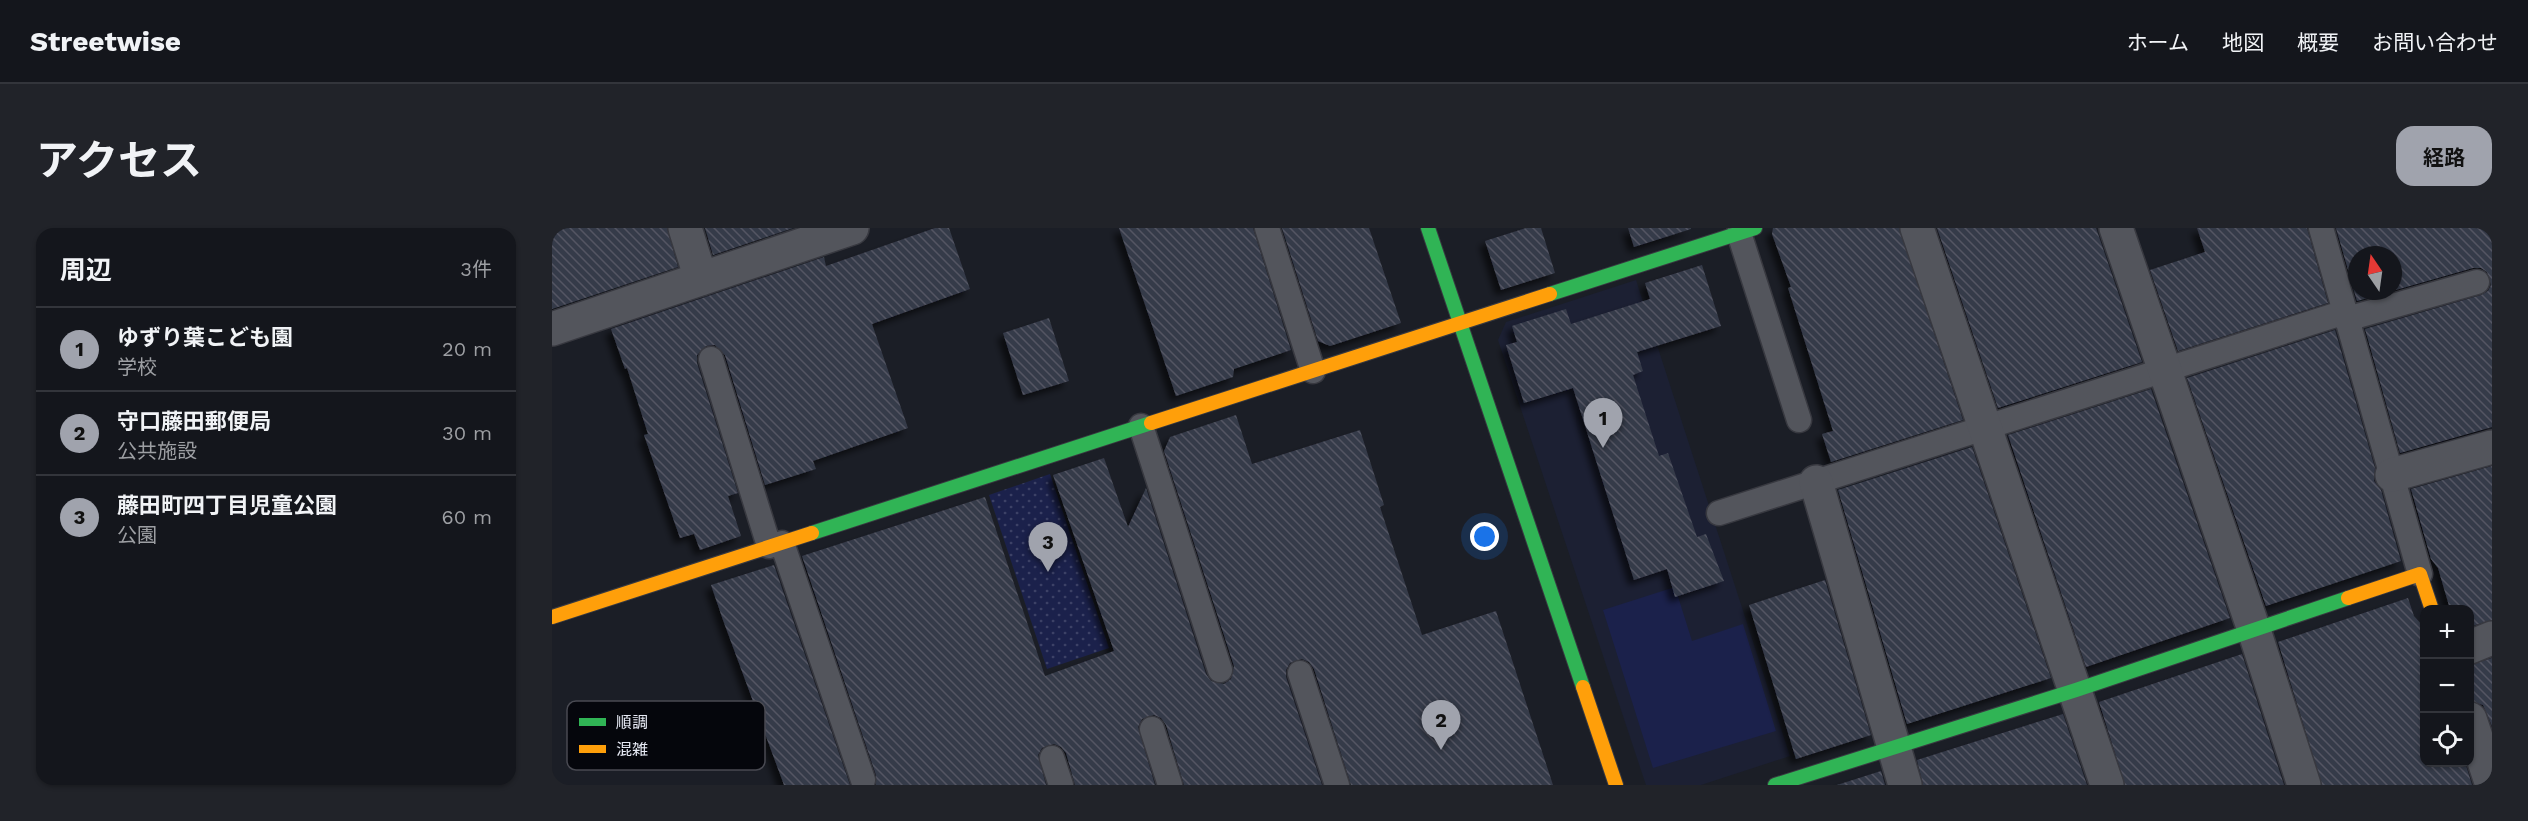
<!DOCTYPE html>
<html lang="ja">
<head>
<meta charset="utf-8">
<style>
	:root { --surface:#14161c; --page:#212329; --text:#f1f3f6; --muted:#9d9fa3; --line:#33353b; --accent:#a0a3ad }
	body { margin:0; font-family:"Work Sans","Noto Sans JP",sans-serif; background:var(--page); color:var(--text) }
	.controls { position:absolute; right:18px; bottom:18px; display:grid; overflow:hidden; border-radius:12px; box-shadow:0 2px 4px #0004 }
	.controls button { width:54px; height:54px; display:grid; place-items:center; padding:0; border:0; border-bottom:2px solid var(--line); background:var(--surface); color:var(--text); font:30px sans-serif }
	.compass { position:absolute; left:1796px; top:18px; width:54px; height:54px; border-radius:50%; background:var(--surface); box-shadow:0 2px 4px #0004; rotate:347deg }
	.you { position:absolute; left:933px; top:309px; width:21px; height:21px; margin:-15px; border:4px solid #fff; border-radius:50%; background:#1a73e8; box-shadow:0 0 0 9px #1a73e833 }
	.badge { display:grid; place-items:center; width:39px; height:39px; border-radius:50%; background:var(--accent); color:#111; font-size:20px; font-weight:700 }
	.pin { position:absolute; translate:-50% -50px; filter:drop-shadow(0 2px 3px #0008) }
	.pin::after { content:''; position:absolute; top:32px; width:21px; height:18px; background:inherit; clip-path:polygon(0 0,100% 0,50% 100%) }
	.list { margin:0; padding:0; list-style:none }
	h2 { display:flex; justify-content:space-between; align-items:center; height:78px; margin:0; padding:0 24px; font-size:26px }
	h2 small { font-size:20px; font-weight:400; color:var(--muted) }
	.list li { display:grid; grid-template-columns:39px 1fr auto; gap:18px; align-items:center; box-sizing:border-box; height:84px; padding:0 24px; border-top:2px solid var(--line) }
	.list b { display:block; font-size:22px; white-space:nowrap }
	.list p { margin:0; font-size:20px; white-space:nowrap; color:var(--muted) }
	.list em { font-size:20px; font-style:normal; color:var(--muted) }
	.icon { flex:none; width:33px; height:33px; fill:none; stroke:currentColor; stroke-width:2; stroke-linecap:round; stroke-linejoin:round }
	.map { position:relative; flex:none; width:1940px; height:557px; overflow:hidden; border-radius:18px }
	header { display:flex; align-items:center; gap:36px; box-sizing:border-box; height:84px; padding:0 30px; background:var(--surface); border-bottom:2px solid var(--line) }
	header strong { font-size:28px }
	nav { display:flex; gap:33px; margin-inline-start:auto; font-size:21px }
	.intro { display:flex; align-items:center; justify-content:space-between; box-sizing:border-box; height:144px; padding:0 36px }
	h1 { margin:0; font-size:42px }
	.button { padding:15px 27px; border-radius:18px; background:var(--accent); color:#111; font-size:21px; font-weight:700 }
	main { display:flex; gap:36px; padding:0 36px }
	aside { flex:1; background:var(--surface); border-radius:18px; box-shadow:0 2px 4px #0004 }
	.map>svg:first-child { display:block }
	.built { fill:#1c2033 }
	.grass { fill:#1b214b }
	.park { fill:url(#park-dots) }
	.building { fill:url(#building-back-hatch); fill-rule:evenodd; filter:url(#shadow) }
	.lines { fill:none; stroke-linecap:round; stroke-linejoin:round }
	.lane-casing { stroke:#383940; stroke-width:27 }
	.street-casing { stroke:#383940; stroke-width:36 }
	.fast-casing { stroke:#383940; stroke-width:16 }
	.slow-casing { stroke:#383940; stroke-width:16 }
	.lane { stroke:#53555c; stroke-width:24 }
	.street { stroke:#53555c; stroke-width:33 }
	.fast { stroke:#30b455; stroke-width:14 }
	.slow { stroke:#ff9f0a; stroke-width:14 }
	.key { fill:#05060c; stroke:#494a52; stroke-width:1.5 }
	.key-label { font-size:16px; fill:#e7eaf5 }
</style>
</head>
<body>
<header>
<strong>Streetwise</strong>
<nav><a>ホーム</a><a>地図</a><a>概要</a><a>お問い合わせ</a></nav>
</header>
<div class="intro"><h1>アクセス</h1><a class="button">経路</a></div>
<main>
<aside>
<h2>周辺<small>3件</small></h2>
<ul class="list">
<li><span class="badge">1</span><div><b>ゆずり葉こども園</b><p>学校</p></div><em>20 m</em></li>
<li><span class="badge">2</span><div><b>守口藤田郵便局</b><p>公共施設</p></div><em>30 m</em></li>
<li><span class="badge">3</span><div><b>藤田町四丁目児童公園</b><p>公園</p></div><em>60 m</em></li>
</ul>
</aside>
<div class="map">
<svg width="1940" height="557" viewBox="0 0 1940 557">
	<defs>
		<pattern id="park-dots" width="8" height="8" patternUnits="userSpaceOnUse" patternTransform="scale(1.5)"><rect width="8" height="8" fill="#1b214b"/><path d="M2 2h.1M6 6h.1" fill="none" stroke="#3c4166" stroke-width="1.8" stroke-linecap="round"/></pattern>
		<pattern id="building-back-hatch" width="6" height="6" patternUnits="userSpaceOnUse" patternTransform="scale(1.5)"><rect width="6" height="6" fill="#363a49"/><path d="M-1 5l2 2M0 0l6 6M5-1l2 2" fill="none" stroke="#535764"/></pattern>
		<filter id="shadow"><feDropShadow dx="-5.5" dy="5.5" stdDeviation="3" flood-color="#0009"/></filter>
	</defs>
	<rect width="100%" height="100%" fill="#1b1e26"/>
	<path class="built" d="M1084,52L1238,528L1149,557H1094L946,112L954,94Z"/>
	<path class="grass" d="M1123,359L1140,413L1191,396L1224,503L1101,540L1051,382Z"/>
	<path class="park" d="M498,246L557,420L495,441L437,267Z"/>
	<path class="building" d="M0,0H115L126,39L0,81Z
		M153,0H241L161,27Z
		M383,0H397L418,61L320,96L356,200L261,233L264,241L213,257L173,127L163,117L154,118L145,127V135L186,265L176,268L189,308L148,322L142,306L128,310L92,207L96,206L75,140L73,141L59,101L272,29L274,38Z
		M567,0H701L739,122L682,141L681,149L624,168Z
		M730,0H817L849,95L778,118L766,113Z
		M974,0H989L1003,45L949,62L933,13Z
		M1076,0H1139V1L1082,19Z
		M1221,0H1347L1411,192L1279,234L1270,206L1281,203L1236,60L1239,59L1220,6Z
		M1385,0H1544L1590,134L1446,180Z
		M1645,0H1755L1776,75L1626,123L1598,42L1653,24Z
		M1784,0H1940V199L1848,225L1813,101L1929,67L1936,63L1939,57L1935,44L1929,40H1921L1805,73ZM1805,27H1841V63H1805Z
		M1150,37L1169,98L1085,124L1091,143L1081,147L1107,228L1116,225L1145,309L1154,306L1172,353L1123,369L1115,341L1082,352L1021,160L972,175L954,117L965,114L960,98L1014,81L1019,96L1098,71L1093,55Z
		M497,90L517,153L471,167L451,105Z
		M1783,102L1823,240L1822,253L1829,262L1849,333L1714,378L1635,150Z
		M1599,161L1678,390L1534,439L1456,207Z
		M684,187L700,236L808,202L832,277L828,279L870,407L944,383L1001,557H799L762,441L757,434L750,431L738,435L734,442V449L770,557H632L614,497L609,490L602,487L590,491L586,499L603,557H523L514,525L509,519L502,516L490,520L486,527L494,557H324V547L250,328L433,269L493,448L562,423L501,247L552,230L576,299L594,260L654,446L659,453L672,456L679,451L682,438L612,223L618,209Z
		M1420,219L1499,450L1355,496L1286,262Z
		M1940,238V392L1917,399V381H1898L1886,340L1879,331L1859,261Z
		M222,337L298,557H232L171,392L159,357Z
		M1273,352L1319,507L1244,531L1197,377Z
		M1856,370L1862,388L1872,399V534H1913L1920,557H1770L1726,414Z
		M1690,426L1732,557H1573L1547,474Z
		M1940,430V498L1931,477L1917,473V437Z
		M1511,486L1535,557H1371L1365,532Z
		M1329,543L1333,557H1285Z"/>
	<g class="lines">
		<defs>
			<path id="lane" d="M715,0L761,143
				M1769,0L1868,346
				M1187,5L1247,192
				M1795,91L1925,54
				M159,131L217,318
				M589,198L668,442
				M1167,285L1793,84
				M230,315L311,552
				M748,445L785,557
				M600,501L618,557
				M500,530L509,557"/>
			<path id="street" d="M133,0L149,51
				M1365,0L1555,557
				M1564,0L1702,402L1752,557
				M0,101L300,0
				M1840,247L1940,219
				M1264,254L1353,557
				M1918,419L1940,410
				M1918,491L1940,557"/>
			<path id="fast" d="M876,0L1031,459
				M998,66L1203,0
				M260,305L599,195
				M1223,557L1524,462L1796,370"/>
			<path id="slow" d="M599,195L998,66
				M1796,370L1868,346L1880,382
				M0,389L260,305
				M1031,459L1064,557"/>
		</defs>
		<use href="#lane" class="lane-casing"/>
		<use href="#street" class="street-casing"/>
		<use href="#fast" class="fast-casing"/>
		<use href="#slow" class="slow-casing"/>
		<use href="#lane" class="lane"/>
		<use href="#street" class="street"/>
		<use href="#fast" class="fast"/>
		<use href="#slow" class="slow"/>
	</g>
	<rect x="15" y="473" width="198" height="69" rx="9" class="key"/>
	<rect x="27" y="490" width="27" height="8" fill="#30b455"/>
	<rect x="27" y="517" width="27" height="8" fill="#ff9f0a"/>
	<g class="key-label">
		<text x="64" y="500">順調</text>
		<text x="64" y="527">混雑</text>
	</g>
</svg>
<div class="controls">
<button>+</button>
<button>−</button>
<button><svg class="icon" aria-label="locate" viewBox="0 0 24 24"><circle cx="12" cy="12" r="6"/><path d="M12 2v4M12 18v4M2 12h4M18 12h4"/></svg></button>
</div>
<svg class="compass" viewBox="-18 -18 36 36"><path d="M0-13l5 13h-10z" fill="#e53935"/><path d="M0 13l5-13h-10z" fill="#9d9fa3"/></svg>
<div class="you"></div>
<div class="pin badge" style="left:1051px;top:220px">1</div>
<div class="pin badge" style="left:889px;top:522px">2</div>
<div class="pin badge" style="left:496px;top:344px">3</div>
</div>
</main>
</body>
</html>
